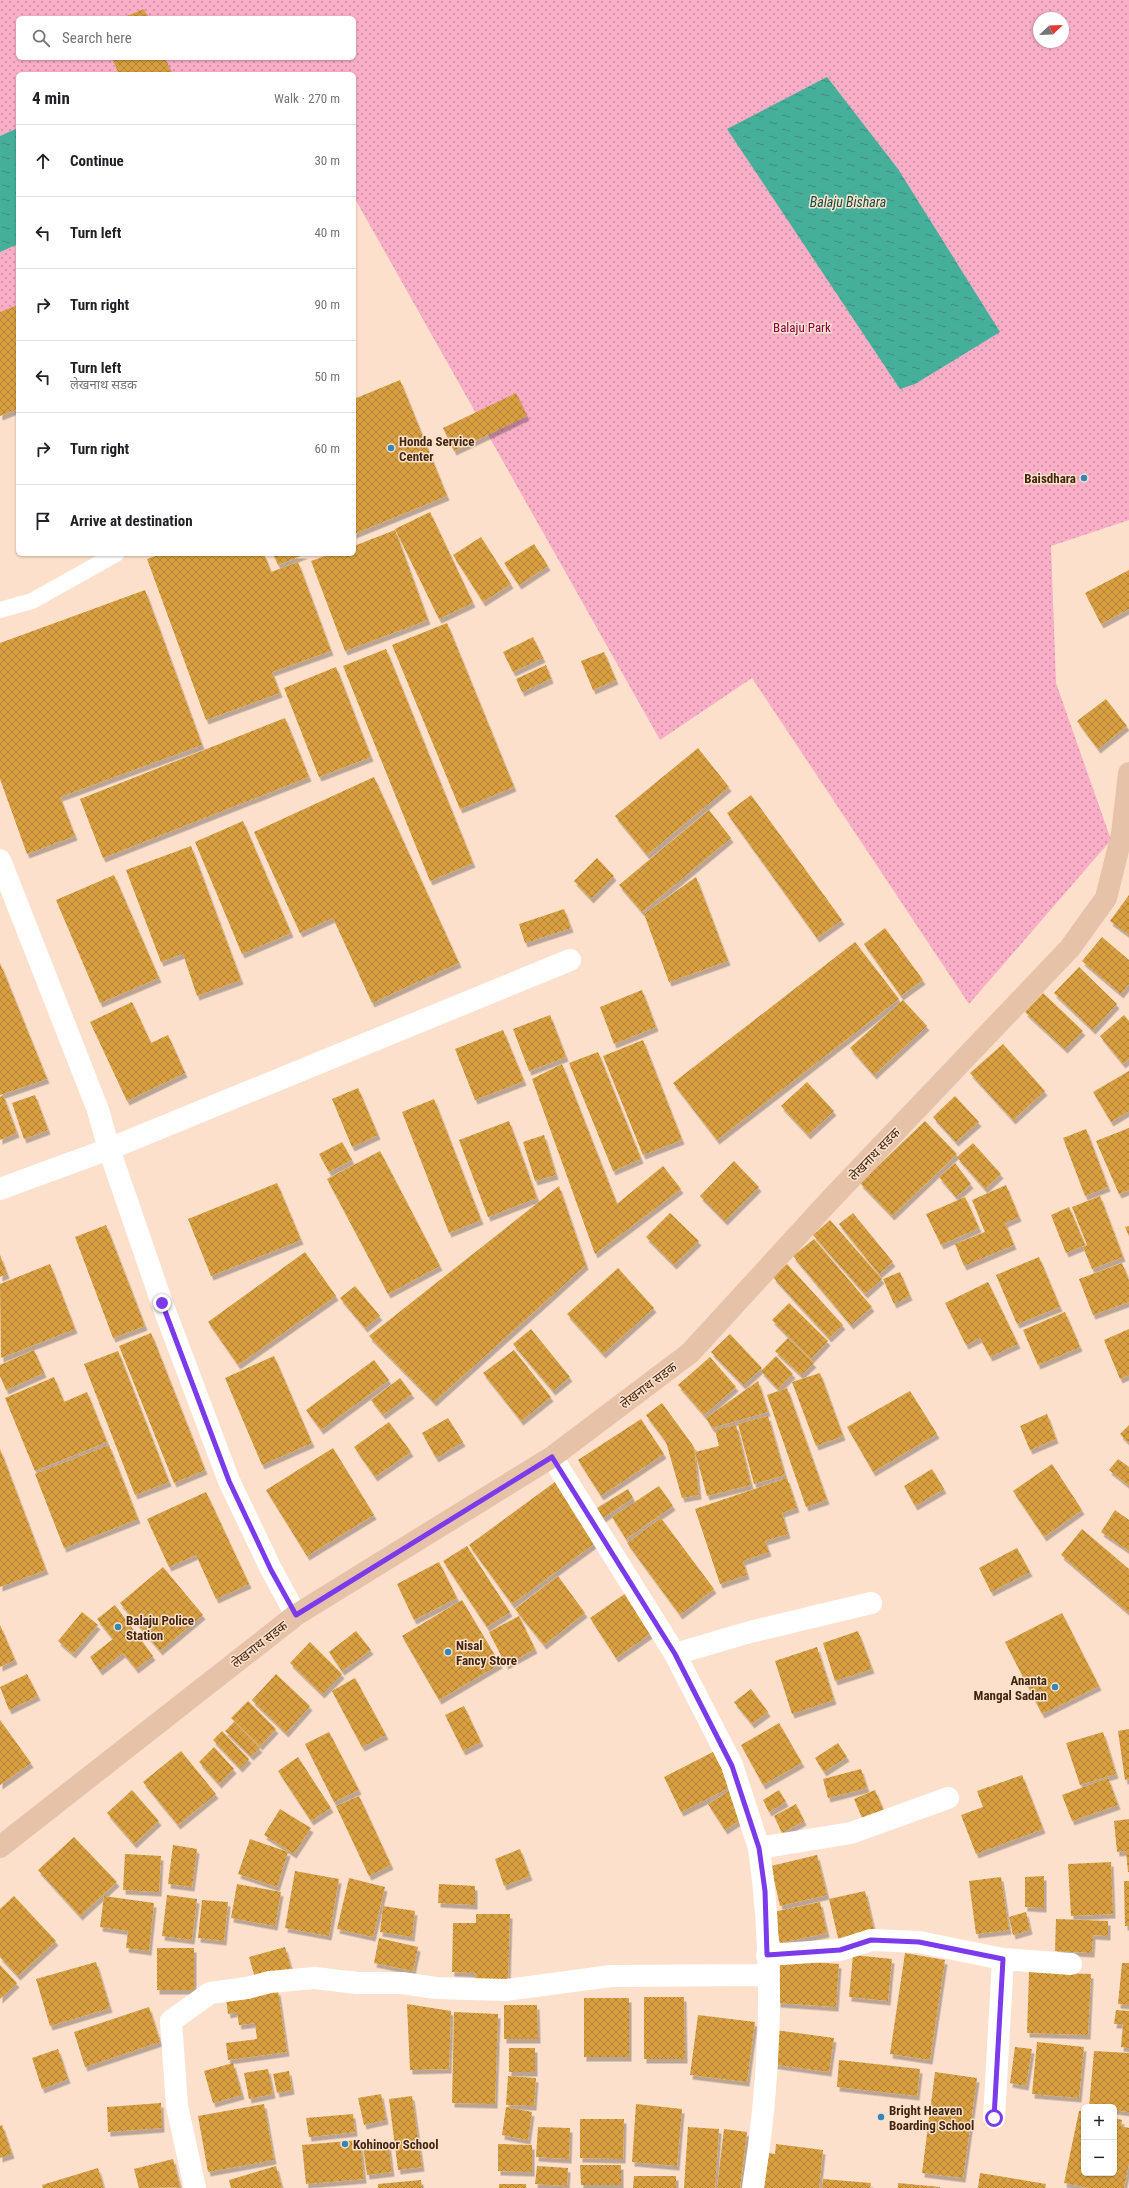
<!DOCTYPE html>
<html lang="en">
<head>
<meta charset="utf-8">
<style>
	:root { --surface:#fff; --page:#f6f6f6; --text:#202124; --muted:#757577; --line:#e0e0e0 }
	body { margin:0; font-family:"Roboto Condensed","Noto Sans Devanagari",sans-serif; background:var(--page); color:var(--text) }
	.controls { position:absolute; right:12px; bottom:12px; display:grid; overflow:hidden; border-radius:6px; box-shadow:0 1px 3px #0004 }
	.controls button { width:36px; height:36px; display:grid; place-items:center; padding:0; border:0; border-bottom:1px solid var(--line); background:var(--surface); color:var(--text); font:20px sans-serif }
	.compass { position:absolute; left:1033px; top:12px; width:36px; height:36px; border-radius:50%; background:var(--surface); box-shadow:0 1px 3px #0004; rotate:67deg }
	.stop { position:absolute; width:12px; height:12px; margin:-9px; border:3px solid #7c3aed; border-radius:50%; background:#fff }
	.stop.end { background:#7c3aed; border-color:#fff; box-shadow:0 1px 4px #0008 }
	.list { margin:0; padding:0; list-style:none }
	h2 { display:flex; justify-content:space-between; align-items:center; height:52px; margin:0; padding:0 16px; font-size:17px }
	h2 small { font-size:13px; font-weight:400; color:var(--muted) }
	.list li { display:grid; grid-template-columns:26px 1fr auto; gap:12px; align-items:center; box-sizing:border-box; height:72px; padding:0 16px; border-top:1px solid var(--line) }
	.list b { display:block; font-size:15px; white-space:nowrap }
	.list p { margin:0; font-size:13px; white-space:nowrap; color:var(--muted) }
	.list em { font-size:13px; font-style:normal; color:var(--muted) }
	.icon { flex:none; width:22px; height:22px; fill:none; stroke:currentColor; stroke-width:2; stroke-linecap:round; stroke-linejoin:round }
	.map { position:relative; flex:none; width:1129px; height:2188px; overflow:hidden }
	.search { position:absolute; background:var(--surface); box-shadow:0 1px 3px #0004; left:16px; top:16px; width:340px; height:44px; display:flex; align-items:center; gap:10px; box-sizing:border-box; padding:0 14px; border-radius:6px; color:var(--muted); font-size:15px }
	.panel { position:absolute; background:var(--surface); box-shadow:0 1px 3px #0004; left:16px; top:72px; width:340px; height:484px; border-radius:6px }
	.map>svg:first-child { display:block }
	.grass { fill:url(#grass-dots); fill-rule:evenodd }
	.water { fill:url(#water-ripples) }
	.building { fill:url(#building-cross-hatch); filter:url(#shadow) }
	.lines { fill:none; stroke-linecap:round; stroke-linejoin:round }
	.service { stroke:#fff; stroke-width:16 }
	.minor { stroke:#fff; stroke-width:22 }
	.tertiary { stroke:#fff; stroke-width:22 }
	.primary { stroke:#e5c2a8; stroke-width:22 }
	.route { stroke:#7c3aed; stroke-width:5 }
	.poi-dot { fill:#3387b7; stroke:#fde0cb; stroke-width:1.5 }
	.labels { text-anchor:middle; stroke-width:3; stroke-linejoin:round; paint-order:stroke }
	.park-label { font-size:13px; fill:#800146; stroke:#fde0cb }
	.poi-label { font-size:13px; font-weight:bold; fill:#40250f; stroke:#fde0cb; text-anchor:start }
	.street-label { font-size:13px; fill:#40250f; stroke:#fde0cb }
	.water-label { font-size:14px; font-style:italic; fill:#104d42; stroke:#fde0cb }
</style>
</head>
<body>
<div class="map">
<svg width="1129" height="2188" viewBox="0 0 1129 2188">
	<defs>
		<pattern id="grass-dots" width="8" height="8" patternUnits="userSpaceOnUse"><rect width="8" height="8" fill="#f7aec6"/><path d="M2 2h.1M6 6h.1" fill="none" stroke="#c98d9f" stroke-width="1.8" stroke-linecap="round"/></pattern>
		<pattern id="water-ripples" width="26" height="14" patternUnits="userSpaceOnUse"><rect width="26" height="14" fill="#45af9a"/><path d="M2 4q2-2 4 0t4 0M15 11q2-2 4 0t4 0" fill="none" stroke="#3b8e7c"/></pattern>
		<pattern id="building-cross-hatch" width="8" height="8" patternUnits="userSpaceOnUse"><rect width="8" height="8" fill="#d8a041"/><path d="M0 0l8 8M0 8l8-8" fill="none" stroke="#b18235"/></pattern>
		<filter id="shadow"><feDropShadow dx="2.5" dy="4.5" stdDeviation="0" flood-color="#0004"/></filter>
	</defs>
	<rect width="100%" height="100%" fill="#fde0cb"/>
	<path class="grass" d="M0,0H1129V520L1051,546L1056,683L1111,840L969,1004L752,678L660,740L354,197V74H18V316L0,322ZM18,18H354V58H18ZM1039,18H1063V42H1039Z"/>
	<path class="water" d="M827,77L898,169L1000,332L915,384L900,389L727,129Z
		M18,128V244L0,252V136Z"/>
	<path class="building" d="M144,9L148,18H122Z
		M112,58H165L172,74H119Z
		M18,305V409L0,416V312Z
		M400,380L447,496L354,534V399Z
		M516,393L527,416L454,451L443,428Z
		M430,512L473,603L439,619L395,529Z
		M395,530L428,620L345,651L311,561L331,554H354V546Z
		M481,537L511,584L483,602L453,555Z
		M534,544L548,566L519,585L504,563Z
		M161,554H264L271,572L298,562L331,651L272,672L280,693L206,720L147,559Z
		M273,554H306L278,565Z
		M1129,570V609L1101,624L1085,593Z
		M145,590L202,745L60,797L75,836L27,854L0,779V643Z
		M447,623L514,787L460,809L392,645Z
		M533,637L543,658L513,672L503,652Z
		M386,649L473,863L430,881L343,666Z
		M604,652L616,680L593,690L581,661Z
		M546,665L551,679L522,692L516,679Z
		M336,667L371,757L319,777L284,688Z
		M1106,699L1127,726L1098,749L1077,721Z
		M285,718L309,777L103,858L80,799Z
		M698,748L729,787L647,855L615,816Z
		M374,777L459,963L372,1003L333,918L300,933L254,832Z
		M751,795L842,920L817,938L727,813Z
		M709,810L731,838L642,912L619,885Z
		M243,821L291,933L242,954L195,842Z
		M191,846L241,980L197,996L183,954L161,962L126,870Z
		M597,858L614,876L591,899L574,881Z
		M114,875L159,978L100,1003L56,900Z
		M696,877L728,961L669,982L644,914Z
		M1129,895V935L1110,921Z
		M564,909L571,928L525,943L519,924Z
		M885,928L923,980L901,996L864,944Z
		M1102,937L1129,960V984L1121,994L1082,961Z
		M855,942L899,999L717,1140L673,1083Z
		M0,963L47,1079L0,1095Z
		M1079,967L1117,1004L1093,1030L1054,993Z
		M642,990L656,1027L614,1044L600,1007Z
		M1043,993L1083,1031L1065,1049L1025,1012Z
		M903,1000L927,1026L874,1075L850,1048Z
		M132,1002L151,1043L168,1035L185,1073L127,1101L90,1022Z
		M550,1015L566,1057L529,1071L513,1029Z
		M1124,1015L1129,1021V1059L1123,1064L1100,1036Z
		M503,1030L524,1081L475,1100L455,1049Z
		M643,1040L682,1140L643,1155L603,1056Z
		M1003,1044L1045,1091L1013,1120L970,1073Z
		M598,1052L641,1159L613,1171L569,1063Z
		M562,1064L617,1204L663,1166L681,1189L595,1254L532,1079Z
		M1129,1071V1111L1111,1122L1093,1092Z
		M807,1082L834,1111L808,1135L781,1106Z
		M358,1088L378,1135L352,1147L332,1099Z
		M3,1095L17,1133L0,1140V1097Z
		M35,1095L48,1130L24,1139L12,1103Z
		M955,1096L979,1122L956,1142L933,1117Z
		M434,1099L481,1220L449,1233L402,1112Z
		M509,1121L537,1198L488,1217L459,1140Z
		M925,1121L957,1154L892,1216L860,1183Z
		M1129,1128V1190L1119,1194L1096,1141Z
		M1086,1129L1108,1187L1085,1196L1063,1138Z
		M544,1135L556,1175L535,1181L523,1142Z
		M342,1142L352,1160L329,1172L319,1154Z
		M973,1143L1001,1174L985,1189L957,1157Z
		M380,1151L440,1266L388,1294L327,1179Z
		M734,1161L759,1187L725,1221L700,1196Z
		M955,1163L971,1184L956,1197L939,1177Z
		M277,1183L301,1240L211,1276L188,1219Z
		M1006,1185L1019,1217L1005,1223L1014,1245L964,1266L955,1244L985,1232L972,1200Z
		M559,1186L586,1265L434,1402L369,1336Z
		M1100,1196L1123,1257L1092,1269L1083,1247L1087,1245L1072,1207Z
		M965,1197L979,1228L941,1245L926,1214Z
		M1069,1207L1085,1245L1066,1253L1051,1215Z
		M670,1213L699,1241L674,1265L646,1237Z
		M853,1213L893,1262L879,1274L839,1224Z
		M830,1220L882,1279L865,1294L813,1235Z
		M106,1225L145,1326L113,1338L75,1237Z
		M1129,1226V1236L1125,1227Z
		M814,1239L872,1307L851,1325L793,1256Z
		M305,1252L336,1296L238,1365L208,1322Z
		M0,1255L7,1274L0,1277Z
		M1039,1257L1060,1307L1017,1324L996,1275Z
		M1122,1263L1129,1281V1302L1093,1315L1079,1279Z
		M50,1264L75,1329L1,1358L0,1284Z
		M787,1264L843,1325L829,1338L773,1277Z
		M618,1268L654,1308L603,1354L567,1314Z
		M900,1272L910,1296L894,1304L883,1279Z
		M988,1282L1018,1344L990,1357L980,1338L966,1345L945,1303Z
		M355,1286L380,1316L365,1328L340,1298Z
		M789,1303L828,1341L811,1359L772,1320Z
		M1065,1312L1080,1347L1038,1365L1023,1330Z
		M531,1329L570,1377L553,1391L513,1344Z
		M1129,1329V1375L1120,1379L1104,1340Z
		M151,1333L205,1470L174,1483L119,1346Z
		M730,1334L762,1368L743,1385L711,1352Z
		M788,1338L814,1363L801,1375L775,1351Z
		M34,1350L44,1373L6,1390L0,1376V1365Z
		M514,1350L551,1397L521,1421L483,1373Z
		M118,1351L169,1482L135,1495L84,1364Z
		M274,1356L312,1443L262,1465L225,1378Z
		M776,1356L793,1374L778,1389L761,1371Z
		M710,1357L736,1387L704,1415L678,1385Z
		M374,1360L389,1380L321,1430L306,1410Z
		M820,1373L843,1436L816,1446L792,1382Z
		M54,1377L64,1402L87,1392L107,1442L35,1471L5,1398Z
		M400,1378L412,1394L383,1415L371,1400Z
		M758,1381L768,1412L712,1428L706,1418Z
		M787,1388L827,1500L806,1507L767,1395Z
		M910,1391L937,1434L873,1472L847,1427Z
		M662,1403L694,1447L699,1495L682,1498L666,1442L646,1415Z
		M1047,1414L1056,1439L1030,1450L1020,1426Z
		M768,1416L785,1475L754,1484L738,1424Z
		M448,1418L463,1442L436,1458L422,1433Z
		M641,1419L664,1454L601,1496L578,1460Z
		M389,1422L411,1452L375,1477L354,1447Z
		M736,1425L751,1485L707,1496L695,1452L719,1446L715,1430Z
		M1129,1425V1443L1120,1434Z
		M109,1445L138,1519L64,1548L35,1474Z
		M333,1448L374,1515L307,1556L266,1490Z
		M0,1449L46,1570L0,1587Z
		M1118,1459L1129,1467V1486L1109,1470Z
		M1052,1464L1082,1510L1044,1537L1013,1491Z
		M932,1469L944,1489L915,1506L904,1486Z
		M787,1478L797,1508L782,1513L788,1534L765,1541L769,1552L743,1561L747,1575L720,1584L695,1509Z
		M555,1482L598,1541L512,1604L469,1545Z
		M659,1486L673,1506L626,1539L612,1517Z
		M628,1489L633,1498L603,1518L597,1508Z
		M206,1492L249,1584L216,1599L196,1555L169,1567L147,1519Z
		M1115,1510L1129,1520V1551L1101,1532Z
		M661,1518L714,1589L680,1615L627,1543Z
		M1082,1529L1129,1569V1613L1061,1555Z
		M467,1546L510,1612L487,1627L443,1561Z
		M1017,1548L1030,1572L991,1592L979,1568Z
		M439,1562L457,1598L414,1620L397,1584Z
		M163,1567L203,1615L160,1651L120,1603Z
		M558,1576L585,1613L544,1645L515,1609Z
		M626,1593L653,1632L616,1658L590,1618Z
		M462,1600L500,1664L439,1700L402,1636Z
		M115,1605L153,1656L136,1669L123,1653L100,1671L90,1657L113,1639L97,1619Z
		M82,1612L98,1625L73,1654L58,1641Z
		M1062,1613L1099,1686L1042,1714L1005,1642Z
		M519,1616L535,1649L506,1665L489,1632Z
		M0,1625L15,1660L0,1667Z
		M356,1631L371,1650L342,1671L329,1652Z
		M858,1631L872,1669L835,1681L823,1643Z
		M310,1642L342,1674L322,1694L290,1663Z
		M817,1647L834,1700L792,1714L775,1661Z
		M27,1674L38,1696L9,1710L0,1687Z
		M276,1674L310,1706L286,1733L252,1700Z
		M355,1678L386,1735L362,1747L332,1691Z
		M751,1689L768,1712L752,1724L734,1702Z
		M248,1701L276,1729L260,1746L231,1718Z
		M464,1706L481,1742L463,1751L445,1715Z
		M0,1720L31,1763L0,1785Z
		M234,1722L260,1748L251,1756L225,1731Z
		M779,1723L802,1763L763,1785L741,1745Z
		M1129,1729V1779L1125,1780L1118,1731Z
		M222,1731L249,1759L240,1768L213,1740Z
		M329,1732L359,1790L334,1802L305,1744Z
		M1103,1732L1116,1774L1080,1785L1066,1743Z
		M838,1743L847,1757L824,1772L815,1758Z
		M214,1747L234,1769L219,1784L199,1762Z
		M181,1751L216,1794L178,1825L143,1782Z
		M715,1751L733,1786L681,1812L664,1777Z
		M298,1757L331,1808L311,1821L278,1771Z
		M861,1769L867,1788L828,1798L823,1779Z
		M1022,1775L1043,1829L976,1854L961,1815L983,1807L977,1791Z
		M1108,1778L1118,1805L1072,1821L1062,1795Z
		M132,1790L159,1821L134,1844L107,1813Z
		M779,1790L786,1802L769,1812L763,1800Z
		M875,1790L884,1811L863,1820L854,1799Z
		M729,1791L745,1817L725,1830L708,1804Z
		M359,1796L391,1865L369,1876L336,1806Z
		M796,1804L804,1821L782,1833L774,1816Z
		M280,1809L311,1828L294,1854L264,1835Z
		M1129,1819V1872H1128L1126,1851L1117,1852L1114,1821Z
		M74,1837L117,1882L80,1916L38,1870Z
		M250,1839L288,1852L277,1887L238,1874Z
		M173,1845L197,1849L192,1887L168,1884Z
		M520,1849L530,1876L504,1886L495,1859Z
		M125,1854L161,1856L159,1892L123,1890Z
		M817,1855L827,1895L780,1906L771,1866Z
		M1111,1862L1113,1914L1071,1916L1068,1864Z
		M295,1871L339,1879L329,1936L285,1928Z
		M1044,1876V1908L1025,1907V1877Z
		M1001,1877L1009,1930L976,1934L969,1881Z
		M349,1878L385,1887L373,1937L337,1929Z
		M1124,1881H1129V1926H1125Z
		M237,1884L281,1892L275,1926L231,1918Z
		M439,1884L475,1886V1905L438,1903Z
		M865,1891L874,1930L838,1938L829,1899Z
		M167,1895L197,1899L192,1940L162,1936Z
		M14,1896L56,1941L18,1976L0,1957V1909Z
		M104,1896L154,1903L149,1951L126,1948L128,1931L100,1927Z
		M202,1900L228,1902L224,1941L198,1938Z
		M820,1902L827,1933L780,1943L773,1912Z
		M383,1906L415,1911L412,1937L380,1932Z
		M1026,1912L1030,1930L1013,1935L1009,1917Z
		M476,1914H510L508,1979H475L476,1973L452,1972L453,1923H476Z
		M1056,1919L1108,1921V1936L1093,1935L1092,1953L1055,1951Z
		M379,1938L418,1947L413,1971L374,1963Z
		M285,1947L291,1968L255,1978L249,1957Z
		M157,1948H194V1990H157Z
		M905,1953L945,1960L930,2060L890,2054Z
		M853,1955L892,1959L888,2001L849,1997Z
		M780,1960L839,1964L836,2007L778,2003Z
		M96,1962L110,2008L50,2026L36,1979Z
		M1122,1963H1129V2005L1118,2004Z
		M0,1965L17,1983L0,1999Z
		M1029,1972L1091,1974L1088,2035L1027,2033Z
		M278,1991L287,2052L228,2060L226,2043L257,2039L255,2023L239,2025L237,2012L228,2014L226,1998Z
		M644,1997H684L685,2059H644Z
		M584,1998H629V2057H584Z
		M407,2004L451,2011L449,2069L410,2070Z
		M504,2005H537L538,2039H504Z
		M149,2007L160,2042L85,2067L74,2032Z
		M1116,2010L1129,2011V2048L1121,2047L1123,2024H1114Z
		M454,2012L498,2014L495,2104L452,2103Z
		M698,2015L755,2022L747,2082L690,2075Z
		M775,2030L834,2038L829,2072L770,2064Z
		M1037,2042L1084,2047L1079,2098L1032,2094Z
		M1015,2047L1032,2049L1026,2086L1010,2083Z
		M509,2048H535V2072H509Z
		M58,2049L68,2079L42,2089L32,2058Z
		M1094,2051L1129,2053V2112L1114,2110V2107H1089Z
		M839,2060L920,2069L917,2096L837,2087Z
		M233,2063L242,2095L213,2103L204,2071Z
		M268,2069L273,2094L249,2099L244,2073Z
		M289,2071L292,2090L277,2093L273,2074Z
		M935,2072L977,2078L963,2178L922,2173Z
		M508,2076L536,2078L534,2106L506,2105Z
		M381,2094L386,2120L364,2125L358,2098Z
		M412,2096L422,2167L398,2170L389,2099Z
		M161,2103L162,2128L108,2132L107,2107Z
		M264,2104L274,2160L208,2172L198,2116Z
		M636,2104L682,2109L677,2166L632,2162Z
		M506,2107L532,2112L528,2140L502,2135Z
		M1079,2111L1084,2112V2173H1114V2118L1122,2120L1121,2126L1129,2128V2163L1124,2188H1089L1064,2183Z
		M353,2114L355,2132L309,2137L306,2118Z
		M580,2119H624L623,2159L580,2158Z
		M2,2125L12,2154L0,2158V2126Z
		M538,2127L570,2128L569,2159L536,2157Z
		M688,2127L719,2129L715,2188H684Z
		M724,2129L747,2132L740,2188H717Z
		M360,2140L364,2179L306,2184L302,2145Z
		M388,2141L392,2172L367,2175L363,2145Z
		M498,2144L532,2145V2172L498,2171Z
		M776,2144L823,2150L819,2188H757L761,2152L775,2154Z
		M173,2159L180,2187L139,2188L134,2169Z
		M580,2165H621V2185H581Z
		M276,2166L282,2188H231L229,2180Z
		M537,2166L568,2168L567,2186L535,2184Z
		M98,2168L104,2188H43L42,2185Z
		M980,2173L1046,2184L1045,2188H978Z
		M634,2176H676V2188H633Z
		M823,2179L871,2183L870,2188H822Z
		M421,2180L422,2188H378V2184Z
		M898,2183L940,2187V2188H898Z
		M499,2184H526V2188H499Z"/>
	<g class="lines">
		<path class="service" d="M0,610L32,601L116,554"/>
		<path class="minor" d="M0,1189L109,1149L570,960
			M552,1457L675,1654L750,1632L871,1603
			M675,1654L732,1765L759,1848L851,1833L948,1798
			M767,1955L840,1950L871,1940L919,1942L1003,1959L1071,1964
			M994,2118L1003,1959
			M195,2188L177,2106L171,2021L210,1993L247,1988L270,1982L315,1978L357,1983H402L436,1988L506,1990L611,1976L769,1975
			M753,2188C771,2076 775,1961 759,1848"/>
		<path class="tertiary" d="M0,860L98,1110L109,1149L162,1303L229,1481L271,1569L296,1615"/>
		<path class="primary" d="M0,1847L296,1615L552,1457L690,1353L831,1199L1070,948L1106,898L1122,834L1129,773"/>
	</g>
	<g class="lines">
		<path class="route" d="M162,1303L229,1481L271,1570L296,1615L552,1457L675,1654L732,1766L759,1848L765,1891L767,1955L840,1950L871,1940L919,1942L1003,1959L994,2118"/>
	</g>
	<g class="poi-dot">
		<circle cx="391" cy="448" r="4"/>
		<circle cx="1084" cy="478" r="4"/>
		<circle cx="118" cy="1627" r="4"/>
		<circle cx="448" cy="1652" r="4"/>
		<circle cx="1055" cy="1687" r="4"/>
		<circle cx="881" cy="2117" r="4"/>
		<circle cx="345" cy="2144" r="4"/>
	</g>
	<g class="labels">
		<g class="park-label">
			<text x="802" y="332">Balaju Park</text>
		</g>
		<g class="poi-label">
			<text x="399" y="446">Honda Service<tspan x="399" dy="15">Center</tspan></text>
			<text x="1076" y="483" text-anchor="end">Baisdhara</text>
			<text x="126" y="1625">Balaju Police<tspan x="126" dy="15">Station</tspan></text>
			<text x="456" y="1650">Nisal<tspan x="456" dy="15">Fancy Store</tspan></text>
			<text x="1047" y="1685" text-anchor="end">Ananta<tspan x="1047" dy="15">Mangal Sadan</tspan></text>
			<text x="889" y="2115">Bright Heaven<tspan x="889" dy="15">Boarding School</tspan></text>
			<text x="353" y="2149">Kohinoor School</text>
		</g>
		<g class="street-label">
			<text transform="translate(874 1154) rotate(-46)" y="5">लेखनाथ सडक</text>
			<text transform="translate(648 1385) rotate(-37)" y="5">लेखनाथ सडक</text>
			<text transform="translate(259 1644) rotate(-38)" y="5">लेखनाथ सडक</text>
		</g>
		<g class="water-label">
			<text x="848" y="207">Balaju Bishara</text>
		</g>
	</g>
</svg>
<div class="controls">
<button>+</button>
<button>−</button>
</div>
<svg class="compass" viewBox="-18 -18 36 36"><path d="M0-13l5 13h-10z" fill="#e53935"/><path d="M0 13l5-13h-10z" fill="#757577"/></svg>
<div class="stop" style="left:994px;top:2118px"></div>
<div class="stop end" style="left:162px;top:1303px"></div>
<div class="search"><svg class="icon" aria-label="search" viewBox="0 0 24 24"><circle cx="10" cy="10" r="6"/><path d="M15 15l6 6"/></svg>Search here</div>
<section class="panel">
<h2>4 min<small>Walk · 270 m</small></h2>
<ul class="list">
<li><svg class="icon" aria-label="ahead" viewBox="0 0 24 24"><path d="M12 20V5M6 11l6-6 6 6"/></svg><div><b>Continue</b></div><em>30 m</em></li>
<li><svg class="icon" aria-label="left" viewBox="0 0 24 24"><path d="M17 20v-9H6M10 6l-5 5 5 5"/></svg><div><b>Turn left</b></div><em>40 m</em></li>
<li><svg class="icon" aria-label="right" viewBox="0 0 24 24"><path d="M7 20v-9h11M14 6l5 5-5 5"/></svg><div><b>Turn right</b></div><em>90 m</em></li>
<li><svg class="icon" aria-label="left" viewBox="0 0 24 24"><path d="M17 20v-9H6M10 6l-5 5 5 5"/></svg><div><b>Turn left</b><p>लेखनाथ सडक</p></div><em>50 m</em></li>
<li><svg class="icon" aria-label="right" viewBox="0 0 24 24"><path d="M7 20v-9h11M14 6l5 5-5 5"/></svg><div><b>Turn right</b></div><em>60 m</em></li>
<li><svg class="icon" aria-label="arrive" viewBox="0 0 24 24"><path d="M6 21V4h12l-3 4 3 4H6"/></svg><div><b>Arrive at destination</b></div></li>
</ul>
</section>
</div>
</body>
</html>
